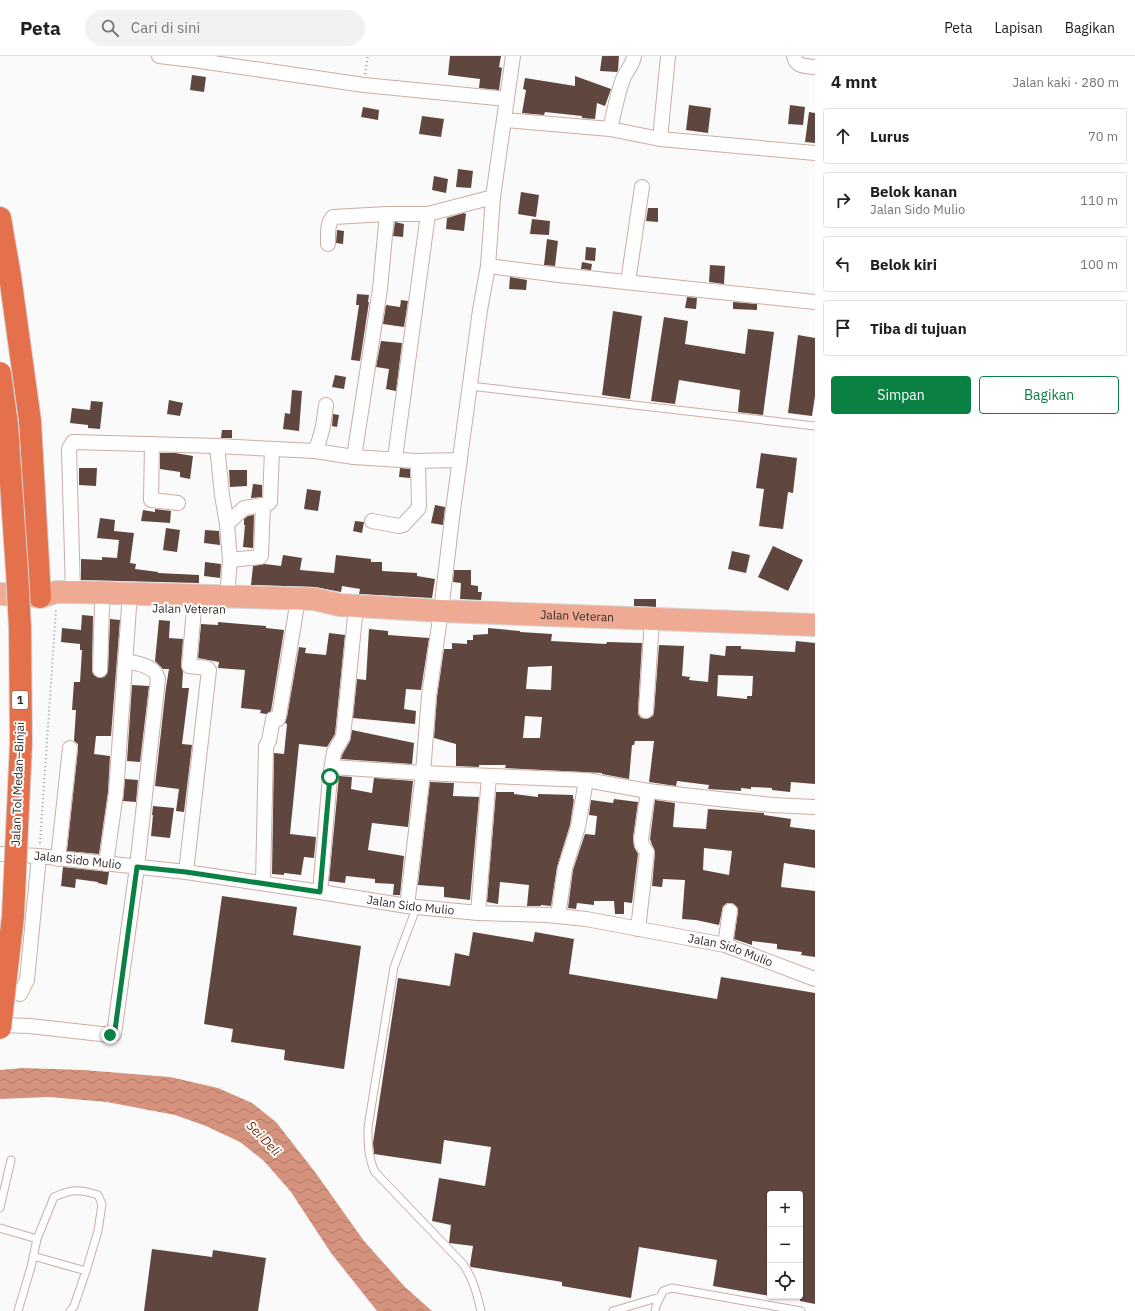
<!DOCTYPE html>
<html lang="id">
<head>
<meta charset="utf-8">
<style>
	:root { --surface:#fff; --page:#f2f2f2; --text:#202124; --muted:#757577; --line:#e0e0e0; --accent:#0b8043 }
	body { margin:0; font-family:"IBM Plex Sans",sans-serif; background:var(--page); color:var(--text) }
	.controls { position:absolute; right:12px; bottom:12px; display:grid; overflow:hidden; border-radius:4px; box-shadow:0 1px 3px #0004 }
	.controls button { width:36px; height:36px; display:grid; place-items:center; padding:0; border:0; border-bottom:1px solid var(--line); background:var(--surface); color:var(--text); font:20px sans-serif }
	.stop { position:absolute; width:12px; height:12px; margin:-9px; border:3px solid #0b8043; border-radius:50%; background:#fff }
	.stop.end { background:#0b8043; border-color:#fff; box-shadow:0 1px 4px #0008 }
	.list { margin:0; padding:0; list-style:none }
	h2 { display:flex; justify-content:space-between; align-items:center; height:52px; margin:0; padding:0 16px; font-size:17px }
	h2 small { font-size:13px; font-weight:400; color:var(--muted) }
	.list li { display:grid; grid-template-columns:26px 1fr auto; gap:12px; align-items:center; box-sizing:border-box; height:56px; margin:0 8px 8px; padding:0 8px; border:1px solid var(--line); border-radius:4px }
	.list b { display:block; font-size:15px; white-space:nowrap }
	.list p { margin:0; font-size:13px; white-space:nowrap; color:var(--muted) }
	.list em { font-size:13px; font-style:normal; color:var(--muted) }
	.actions { display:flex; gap:8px; padding:12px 16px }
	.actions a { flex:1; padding:9px 0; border:1px solid var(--accent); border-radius:4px; text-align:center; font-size:14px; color:var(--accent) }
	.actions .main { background:var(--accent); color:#fff }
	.icon { flex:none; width:22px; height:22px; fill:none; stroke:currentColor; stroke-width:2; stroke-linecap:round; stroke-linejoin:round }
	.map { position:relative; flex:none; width:815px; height:1255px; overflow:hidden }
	header { display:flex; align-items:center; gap:24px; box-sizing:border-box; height:56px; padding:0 20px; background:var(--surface); border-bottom:1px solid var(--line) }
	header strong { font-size:19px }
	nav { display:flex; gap:22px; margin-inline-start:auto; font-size:14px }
	.search { width:280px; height:36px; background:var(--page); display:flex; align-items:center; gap:10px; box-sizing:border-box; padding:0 14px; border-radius:22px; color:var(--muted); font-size:15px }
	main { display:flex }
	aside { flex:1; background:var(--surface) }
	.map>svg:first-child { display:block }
	.water { fill:url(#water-waves) }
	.building { fill:#5f463e; fill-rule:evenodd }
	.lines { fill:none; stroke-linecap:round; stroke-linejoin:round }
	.lane-casing { stroke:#cbada4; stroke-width:9 }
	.street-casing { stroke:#cbada4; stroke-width:16 }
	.primary-casing { stroke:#d7d5d4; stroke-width:24 }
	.highway-casing { stroke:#d7d5d4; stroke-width:24 }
	.path { stroke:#9c9694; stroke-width:2; stroke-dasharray:1 3; stroke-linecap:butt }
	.lane { stroke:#fff; stroke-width:7 }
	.street { stroke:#fff; stroke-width:14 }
	.primary { stroke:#efaa94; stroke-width:22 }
	.highway { stroke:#e5714c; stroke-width:22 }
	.highway-bridge-casing { stroke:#d7d5d4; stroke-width:24; stroke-linecap:butt }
	.highway-bridge { stroke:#e5714c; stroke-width:22 }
	.route { stroke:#0b8043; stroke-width:5 }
	.labels { text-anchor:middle; stroke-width:4; stroke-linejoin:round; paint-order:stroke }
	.shield { fill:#fff; stroke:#736b68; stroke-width:1 }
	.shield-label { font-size:11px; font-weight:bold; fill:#372b27 }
	.street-label { font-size:12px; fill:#372b27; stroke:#fff }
	.water-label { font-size:13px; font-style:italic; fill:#792a0f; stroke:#fff }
</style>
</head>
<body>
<header>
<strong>Peta</strong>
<div class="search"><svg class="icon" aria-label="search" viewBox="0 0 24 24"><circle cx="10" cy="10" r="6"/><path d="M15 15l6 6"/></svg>Cari di sini</div>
<nav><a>Peta</a><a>Lapisan</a><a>Bagikan</a></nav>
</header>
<main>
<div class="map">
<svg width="815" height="1255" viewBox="0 0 815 1255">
	<defs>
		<pattern id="water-waves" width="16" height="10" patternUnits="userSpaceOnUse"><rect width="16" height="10" fill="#d5937e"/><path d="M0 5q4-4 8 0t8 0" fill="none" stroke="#ae7867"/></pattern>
	</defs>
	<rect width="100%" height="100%" fill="#fafafa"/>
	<path class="water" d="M23,1012L83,1014L170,1021L218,1032L252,1047L276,1066L315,1116L364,1185L405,1231L432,1255H377L331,1197L291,1136L264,1105L240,1086L206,1070L175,1059L107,1046L49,1041L0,1043V1014Z"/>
	<path class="building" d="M450,0H501L499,11L502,12L499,34L479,32L480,23L448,19Z
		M602,0H619L618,14L617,16L600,15Z
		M192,19L206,21L204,36L190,34Z
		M575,20L611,33L605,50L597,47L595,63L582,62V60L545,56L544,59L522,57L526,34L523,33L525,22L575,30Z
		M689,49L711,52L708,77L686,74Z
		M790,49L805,51L803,69L788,68Z
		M363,51L379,54L378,64L361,61Z
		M809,56L815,57V87L805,86Z
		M422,60L444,63L441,81L419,78Z
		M458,113L473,115L471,132L456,131Z
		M434,120L448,123L446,137L432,134Z
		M521,136L539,139L536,161L518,158Z
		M648,152H658V166L646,165Z
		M464,157L466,158L464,175L446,173L447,162Z
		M532,163L550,165L549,179L530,178Z
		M395,166L404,168L403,181L393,180Z
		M337,174L344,175L343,188L336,187Z
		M547,183L558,185L555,210L544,209Z
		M586,191L596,192L595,205L585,204Z
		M582,206L592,208L591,214L581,213Z
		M710,209L725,210L724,228L709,226Z
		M510,221L527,224L526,234L509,233Z
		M357,238L369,239L368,246H369L360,305L351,304L359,249H356Z
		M687,241L697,242L696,253L685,252Z
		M401,244L408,245L404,271L383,268L386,249L400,251Z
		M733,246L757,248V254L733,253Z
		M613,255L642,260L630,343L602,339Z
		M664,261L688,265L685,288L745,298L748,273L774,276L763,359L738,356L740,334L679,324L675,348L651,345Z
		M798,279L815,282V340L812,360L788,357Z
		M381,285L402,287L396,335L386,333L389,313L376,311Z
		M335,319L346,321L344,333L332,331Z
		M292,334L302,335L299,375L283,373L285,357L290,358Z
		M169,344L183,347L180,360L167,358Z
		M91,345L103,346L100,373L88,372V369L70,367L72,352L90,354Z
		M333,358L339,359L337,371L332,370Z
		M222,374H232V382H221Z
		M160,397H175L193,400L190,423L180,421V416L160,413Z
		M761,397L797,402L793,437L788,436L783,473L759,470L764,433L756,432Z
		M79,412H97L96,430L79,429Z
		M400,412L410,413V422L399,421Z
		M229,414H247V430L230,431Z
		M253,428L262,429V441L251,442Z
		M307,433L321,435L318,455L304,453Z
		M435,449L445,451L443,469L431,467Z
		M155,453L171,455L170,467L141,465L143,454L155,456Z
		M254,459L253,492L243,491L245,469H244V463L248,460Z
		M100,462L115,464L114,475L134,477L130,507L136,508L135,513L158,516V517L199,519V527L81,524V503L102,504V501L117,502L119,484L97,482Z
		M355,465L364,466L362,477L353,475Z
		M166,472L180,474L177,496L163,494Z
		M205,474L219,475L220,489L204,487Z
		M773,490L803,504L788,535L758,521Z
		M732,495L750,499L746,517L728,513Z
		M283,499L302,502L300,514L334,517L336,499L371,503V506H382V515L417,517V520L435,523L432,542L359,538L360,533L342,530L341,536L315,531L251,529L253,510L265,508L281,510Z
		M205,506L221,508L220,522L204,520Z
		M454,514H471V529L478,530V536H482L481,544L460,543L461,527L453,526Z
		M634,543H656V551L634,550Z
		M82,559L93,560L92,614L93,618L99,622L104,621L107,618L108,614L110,563L120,564L111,680H96L94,698L110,700L108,736L99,798L67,795L78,693V688L74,685L76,654H72L74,626H80L82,594H80V588L61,586L62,572L81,574Z
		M159,564L170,565L169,582L183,583L181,609L183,616L182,632H189L182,688L192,689L184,756L176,755L179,733L155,730L166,631L169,613H163L155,605Z
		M218,566L266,570V572L284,574L271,655L266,658L260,657L261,654L241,652L245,614L218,612L219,606L198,602L201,568L218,569Z
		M488,572L520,575V576L552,578L551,585L606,588L607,586L642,587L638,654V658L641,662L646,663L653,660L654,656L659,589L684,590L682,620L690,621L689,624L708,626L710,598L725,600L726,590H741V593L795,596L796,585L815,587V728L791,726L790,736L772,734V732L751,731V733L741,732V735L708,733L709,729L677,725L676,730L649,726L654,685H635L634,689H632L629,723L602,718V717L505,712L506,709H479V711L456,710V688L434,682L437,641L444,593H452V587L467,588V584H473V579L488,578ZM552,610L551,634L526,633L528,611ZM718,619L753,620L752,640H747V643L717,640ZM525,660L542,661L540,682H523Z
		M369,573L388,575V579L429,582L421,634L406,633L404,653L416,655L415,668L353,662L357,623L366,624Z
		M329,577L345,579L335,678L327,691L299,688L290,778L316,781L314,802L304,801L301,819L284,817V819L272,818L274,697L284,698L287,668L285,667L287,661L299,591L306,592L305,597L326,599Z
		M132,629L149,630L140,706L127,705Z
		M352,674L414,687L412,708L341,703L342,699L350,685Z
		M339,720L352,721L351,733L372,737L374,722L413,725L408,771L372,767L368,794L404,800L400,839H393L394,828L375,827V823L346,820L345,827L329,825Z
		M125,723L138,724L136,746L123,745Z
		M430,726L454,727L453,740L479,741L470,844L444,841V831L418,829Z
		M496,736H514V738L538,741V738L573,739V743H574L570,769L557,811L551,850L541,849V850H527L529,829L500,826L498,848L487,846Z
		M614,743L638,746L633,782L634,791L638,798L632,847L624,846V858H615L614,845H594V849L577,847L576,853L568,852L573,814L585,778L595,779L597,760L589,759L591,744L613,747Z
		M655,744L675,747L673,771L706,773L708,753L764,757V759L791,763L790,771L815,774V812L784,807L781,831L815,835V901L801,899L802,896L777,893V888L752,885V889L734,883L738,856V852L732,847H727L723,850L719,869L696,864L682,863L685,824L663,823L662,831L652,830L655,797L650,783ZM704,792L732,795L729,819L703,814Z
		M153,750L174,752L170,782L151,780L153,759H152Z
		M63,811L109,816L107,829L98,827V826L76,823L75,832L61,830Z
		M222,840L297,851L293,879L361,890L344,1013L284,1004L285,994L231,986L233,973L204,968Z
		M473,876L533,886L535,876L574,883L569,918L717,943L721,921L815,937V1248L800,1245V1138H770V1240L713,1230L717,1204L639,1191L631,1242L562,1230V1226L471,1211L470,1209L473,1190L449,1187L451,1169L432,1165L439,1122L485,1130L491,1091L444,1084L441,1108L374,1098L373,1087L398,922L450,930L455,897L469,900Z
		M152,1193L212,1201L213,1194L266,1202L258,1255H144Z"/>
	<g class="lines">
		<defs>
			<path id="lane" d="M470,330L815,370
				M417,850L394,911L368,1071C368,1087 368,1102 375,1116L463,1208C473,1222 477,1238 481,1255
				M0,1152L11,1104
				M0,1172L37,1183
				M33,1200L86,1215
				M18,1255L31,1211L37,1183L54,1141C72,1133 79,1133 98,1139L102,1148L98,1175L86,1215L74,1250L70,1255
				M613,1255L660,1241
				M655,1255L656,1250L663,1235L672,1232L801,1255"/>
			<g id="street">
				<path d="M159,0L193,4L364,29L507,43"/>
				<path d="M794,0C796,11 806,10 815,11"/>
				<path d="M504,64L610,73L660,83L815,97"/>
				<path d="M610,73C614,57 617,39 623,23C626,15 633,9 634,0"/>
				<path d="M660,83L668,0"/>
				<path d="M328,188C328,179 327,167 333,161L387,158H428L493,141"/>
				<path d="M488,210L559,219L815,246"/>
				<path d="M628,226L642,131"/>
				<path d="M152,388L151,444L178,447"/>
				<path d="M217,390L222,439L227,468L230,504L227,541"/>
				<path d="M315,395L354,401"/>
				<path d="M395,402L428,158"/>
				<path d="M416,405L460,404"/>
				<path d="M372,465L399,470L403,469L418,453L419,450L418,408L416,405L354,401L380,233L387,158"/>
				<path d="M227,468L244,452L263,449"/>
				<path d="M230,504L260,501L261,499L263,449H266L270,446L272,393"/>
				<path d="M73,536L69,393L73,386L217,390L315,395C322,380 324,366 326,349"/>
				<path d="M100,614L102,550"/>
				<path d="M646,655L652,564"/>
				<path d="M332,711L423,717L586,724L648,735L772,749L815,751"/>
				<path id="s1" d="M0,798L39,800L186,816L320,836L407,850L478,857L547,859L586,863L725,889L815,923"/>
				<path d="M58,803L70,692"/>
				<path d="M106,808L116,737L129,551"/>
				<path d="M186,816L209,614L207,612L189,610L194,553"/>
				<path d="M263,827L266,690L269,685L273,663H278L279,660L296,555"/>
				<path d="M320,836L330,721L334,696L343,681L356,550"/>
				<path d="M407,850L423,717L429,640L441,555L453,454L480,254L488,210L493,141L513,0"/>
				<path d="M478,857L489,720"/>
				<path d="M558,860L565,812L578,771L586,724"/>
				<path d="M638,873L647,796L642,789L641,783L648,735"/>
				<path d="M725,889L730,855"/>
				<path d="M20,938L27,924L39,800"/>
				<path d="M0,969L30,970L110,979L114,978L137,811L158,623C155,609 138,608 126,605"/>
			</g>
			<g id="primary">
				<path d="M0,538L37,540"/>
				<path id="s2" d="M40,541L56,536H73L314,543L340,549L441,555L815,569"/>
			</g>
			<path id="highway" d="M0,162L10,220L30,365L40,541"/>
		</defs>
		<use href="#lane" class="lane-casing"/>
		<use href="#street" class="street-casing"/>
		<use href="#primary" class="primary-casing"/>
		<use href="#highway" class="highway-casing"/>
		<path class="path" d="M365,18L368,0
			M40,787L56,554"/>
		<use href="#lane" class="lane"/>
		<use href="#street" class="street"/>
		<use href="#primary" class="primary"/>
		<use href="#highway" class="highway"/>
		<defs>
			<path id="highway-bridge" d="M0,317L7,369L17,516L20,572L21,687L13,860L0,972"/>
		</defs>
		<use href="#highway-bridge" class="highway-bridge-casing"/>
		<use href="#highway-bridge" class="highway-bridge"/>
	</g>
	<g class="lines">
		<path class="route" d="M110,979L114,978L115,974L137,811L186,816L320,836L330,721"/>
	</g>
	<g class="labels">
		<rect class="shield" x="12" y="635" width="16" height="18" rx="3"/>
		<g class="shield-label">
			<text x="20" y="648">1</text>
		</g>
		<g class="street-label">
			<text transform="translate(189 553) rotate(1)" y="4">Jalan Veteran</text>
			<text dy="4" stroke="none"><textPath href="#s2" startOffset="539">Jalan Veteran</textPath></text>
			<text transform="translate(18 728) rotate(-88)" y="4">Jalan Tol Medan–Binjai</text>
			<text dy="4" stroke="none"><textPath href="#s1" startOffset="78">Jalan Sido Mulio</textPath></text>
			<text dy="4" stroke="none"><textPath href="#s1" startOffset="414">Jalan Sido Mulio</textPath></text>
			<text dy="4" stroke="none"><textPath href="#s1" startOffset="738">Jalan Sido Mulio</textPath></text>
		</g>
		<g class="water-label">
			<text transform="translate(264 1082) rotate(46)" y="5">Sei Deli</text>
		</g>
	</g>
</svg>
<div class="controls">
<button>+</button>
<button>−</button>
<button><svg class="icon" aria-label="locate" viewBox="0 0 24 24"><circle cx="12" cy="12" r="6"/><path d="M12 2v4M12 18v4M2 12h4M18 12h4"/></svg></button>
</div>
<div class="stop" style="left:330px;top:721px"></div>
<div class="stop end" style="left:110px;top:979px"></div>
</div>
<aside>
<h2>4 mnt<small>Jalan kaki · 280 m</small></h2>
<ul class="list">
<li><svg class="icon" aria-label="ahead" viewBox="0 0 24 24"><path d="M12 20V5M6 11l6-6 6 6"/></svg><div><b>Lurus</b></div><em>70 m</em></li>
<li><svg class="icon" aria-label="right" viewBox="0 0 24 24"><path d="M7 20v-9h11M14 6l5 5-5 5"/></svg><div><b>Belok kanan</b><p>Jalan Sido Mulio</p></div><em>110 m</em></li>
<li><svg class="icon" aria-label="left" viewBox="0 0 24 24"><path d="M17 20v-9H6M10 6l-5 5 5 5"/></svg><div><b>Belok kiri</b></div><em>100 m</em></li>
<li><svg class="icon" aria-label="arrive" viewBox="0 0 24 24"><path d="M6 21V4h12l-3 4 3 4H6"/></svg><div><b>Tiba di tujuan</b></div></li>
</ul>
<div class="actions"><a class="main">Simpan</a><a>Bagikan</a></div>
</aside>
</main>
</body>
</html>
